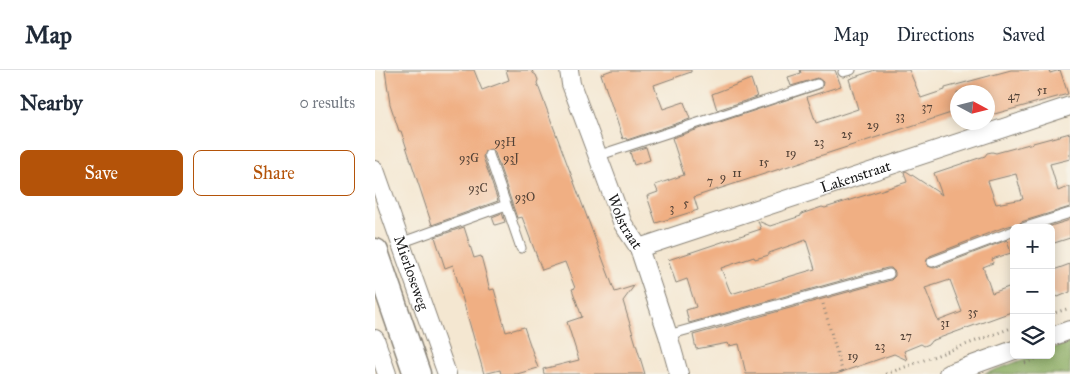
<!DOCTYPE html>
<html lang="en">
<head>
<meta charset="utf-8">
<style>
	:root { --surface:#fff; --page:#f6f6f7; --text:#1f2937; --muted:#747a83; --line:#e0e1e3; --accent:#b45309 }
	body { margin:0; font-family:"IM FELL Great Primer",serif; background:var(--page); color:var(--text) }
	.controls { position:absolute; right:15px; bottom:15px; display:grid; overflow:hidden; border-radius:8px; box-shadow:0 2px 12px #0003 }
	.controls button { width:45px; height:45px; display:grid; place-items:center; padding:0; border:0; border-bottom:1px solid var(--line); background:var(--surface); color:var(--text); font:25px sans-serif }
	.compass { position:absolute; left:575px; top:15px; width:45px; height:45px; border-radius:50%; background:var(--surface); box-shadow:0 2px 12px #0003; rotate:97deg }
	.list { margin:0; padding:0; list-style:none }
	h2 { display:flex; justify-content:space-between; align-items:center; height:65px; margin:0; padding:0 20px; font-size:21px }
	h2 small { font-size:16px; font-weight:400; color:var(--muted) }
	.actions { display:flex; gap:10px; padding:15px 20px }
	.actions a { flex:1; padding:11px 0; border:1px solid var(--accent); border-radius:8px; text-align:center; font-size:18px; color:var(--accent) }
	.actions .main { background:var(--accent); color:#fff }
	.icon { flex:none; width:28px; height:28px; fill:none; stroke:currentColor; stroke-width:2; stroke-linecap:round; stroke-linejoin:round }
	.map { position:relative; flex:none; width:695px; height:304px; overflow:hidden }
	header { display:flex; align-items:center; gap:30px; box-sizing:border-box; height:70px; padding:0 25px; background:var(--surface); border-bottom:1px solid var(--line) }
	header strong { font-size:24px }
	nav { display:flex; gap:28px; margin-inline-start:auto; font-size:18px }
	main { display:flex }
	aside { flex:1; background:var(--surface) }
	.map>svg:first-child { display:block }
	.forest { fill:#87aa5e; stroke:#52633d }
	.building { fill:#f0af83; fill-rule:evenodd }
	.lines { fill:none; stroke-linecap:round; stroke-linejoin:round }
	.service-casing { stroke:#888276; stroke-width:11 }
	.minor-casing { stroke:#888276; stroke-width:20 }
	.secondary-casing { stroke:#888276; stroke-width:29 }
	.path { stroke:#888276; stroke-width:3; stroke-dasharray:1 4; stroke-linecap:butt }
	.service { stroke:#fff; stroke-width:9 }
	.minor { stroke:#fff; stroke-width:18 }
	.secondary { stroke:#fff; stroke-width:26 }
	.labels { text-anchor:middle; stroke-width:4.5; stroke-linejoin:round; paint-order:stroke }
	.number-label { font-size:12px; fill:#514136 }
	.street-label { font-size:15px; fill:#1c1c1c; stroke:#f7f3e8 }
</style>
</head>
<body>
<header>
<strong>Map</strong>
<nav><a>Map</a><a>Directions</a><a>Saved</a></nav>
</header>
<main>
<aside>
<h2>Nearby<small>0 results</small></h2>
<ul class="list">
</ul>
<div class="actions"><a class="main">Save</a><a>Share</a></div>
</aside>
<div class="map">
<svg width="695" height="304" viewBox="0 0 695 304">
	<rect width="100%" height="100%" fill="#f7f3e8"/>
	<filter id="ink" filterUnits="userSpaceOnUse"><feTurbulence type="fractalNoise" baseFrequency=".02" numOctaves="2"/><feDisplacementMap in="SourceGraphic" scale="10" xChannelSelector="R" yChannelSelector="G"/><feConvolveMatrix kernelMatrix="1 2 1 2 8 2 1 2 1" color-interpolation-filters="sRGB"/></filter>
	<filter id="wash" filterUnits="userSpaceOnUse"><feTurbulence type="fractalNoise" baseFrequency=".0096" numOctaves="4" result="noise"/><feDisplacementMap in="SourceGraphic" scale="20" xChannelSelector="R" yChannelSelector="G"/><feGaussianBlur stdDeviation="1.12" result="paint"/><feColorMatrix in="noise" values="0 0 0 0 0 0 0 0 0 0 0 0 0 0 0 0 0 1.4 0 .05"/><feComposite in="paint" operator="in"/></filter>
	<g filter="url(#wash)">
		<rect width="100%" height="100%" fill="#f4e7d1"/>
		<path class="forest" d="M695,272V304H609L660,285H676V279Z"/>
		<g id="blocks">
			<path class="building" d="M10,0H99L107,20L134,10L131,0H157L158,3L161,5L163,10L162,13L240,222L259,216L248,231L270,304H169L168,299L204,290L192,252L207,247L197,219L200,218L190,192L167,200L147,147L142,148L120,83L116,79L110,81L108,87L123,131L57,155L26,61H24L15,34Z
				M237,0H316V2L279,15L288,39L309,32L315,49L252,70L251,68L248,69L226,4Z
				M425,0H460L466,16L432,27L441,53L483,39L474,9L500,0H534L546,28L570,20V18L636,0H674L675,3L685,0L693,24L612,46V22H582V41L319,127L323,140L281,153L272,126L283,122L280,115L309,105L297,68L447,18L448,12L443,8L416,16L413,7L426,3Z
				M376,9L382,27L342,40L337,24Z
				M695,63V89L675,94L683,121L695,116V137L646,152L642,156L637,155L627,158L555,186L551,191L553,196L559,198L632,170L636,183L617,189L618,193L608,197L617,223L639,215V241L556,271L554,274L549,276L546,274L529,281L532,290L519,284L461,304H371L364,274L354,276L353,273L321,279L318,265L516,210L520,206V202L516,198H512L314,253L311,240L321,237L312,209L301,213L293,190L386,159L383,151L395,156L426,146V144L447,137L450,138L532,112L529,102L531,101L567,125L559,103L610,86L612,83L617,82L621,83ZM641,104L648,129L621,134L613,111ZM431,170L440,199L356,224L346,198L379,187L380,189L394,185V183ZM575,210L587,242L563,251L550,218Z
				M271,77L275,90L259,95L255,82Z
				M127,143L130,152L120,155L117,147Z
				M695,150V168L676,174V158H669Z
				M89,157L99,188L106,186L115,220L119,219L131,262L149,257L163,298L142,304H126L125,300L109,304L78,195L70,198L60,167Z
				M695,194V222L683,227L676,222V201Z"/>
		</g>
	</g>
	<g filter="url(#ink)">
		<use href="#blocks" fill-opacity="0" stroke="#888276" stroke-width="1"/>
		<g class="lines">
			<defs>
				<path id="service" d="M468,2L476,0
					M114,85L146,178
					M222,86L442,14
					M648,158L695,143
					M25,173L131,135
					M557,192L639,161
					M293,265L514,204"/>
				<g id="minor">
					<path id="s1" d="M194,0L196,14L248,154L264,178L293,265L304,304"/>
					<path id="s2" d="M0,100L72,304"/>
					<path id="s3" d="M264,178L695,36"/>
					<path d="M676,267L695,260"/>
					<path d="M0,269L12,304"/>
					<path d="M573,304L639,280"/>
				</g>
				<path id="secondary" d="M0,182L42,304"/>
			</defs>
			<use href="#service" class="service-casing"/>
			<use href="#minor" class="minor-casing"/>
			<use href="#secondary" class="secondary-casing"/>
			<path class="path" d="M448,234L468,304
				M676,244L695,238
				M650,293L671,285
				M511,304L639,257"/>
			<use href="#service" class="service"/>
			<use href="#minor" class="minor"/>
			<use href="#secondary" class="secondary"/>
		</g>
	</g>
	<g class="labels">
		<g class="number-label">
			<text x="667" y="24">51</text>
			<text x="639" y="30">47</text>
			<text x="552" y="41">37</text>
			<text x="525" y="50">33</text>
			<text x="498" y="59">29</text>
			<text x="472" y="68">25</text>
			<text x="130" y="76">93H</text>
			<text x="444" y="76">23</text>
			<text x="416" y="87">19</text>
			<text x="94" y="92">93G</text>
			<text x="136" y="92">93J</text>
			<text x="389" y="96">15</text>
			<text x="362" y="107">11</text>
			<text x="348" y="111">9</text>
			<text x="335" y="115">7</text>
			<text x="103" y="122">93C</text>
			<text x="150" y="131">93O</text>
			<text x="311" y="137">5</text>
			<text x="297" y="142">3</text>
			<text x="598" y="246">35</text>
			<text x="570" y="257">31</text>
			<text x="531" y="270">27</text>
			<text x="505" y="280">23</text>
			<text x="478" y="290">19</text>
		</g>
		<g class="street-label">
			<text dy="5" stroke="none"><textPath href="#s3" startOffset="228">Lakenstraat</textPath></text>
			<text dy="5" stroke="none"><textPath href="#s1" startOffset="162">Wolstraat</textPath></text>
			<text dy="5" stroke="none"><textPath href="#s2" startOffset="109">Mierloseweg</textPath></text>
		</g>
	</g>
</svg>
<div class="controls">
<button>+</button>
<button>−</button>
<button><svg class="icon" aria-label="layers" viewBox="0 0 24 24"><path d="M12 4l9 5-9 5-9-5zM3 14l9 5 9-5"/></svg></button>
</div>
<svg class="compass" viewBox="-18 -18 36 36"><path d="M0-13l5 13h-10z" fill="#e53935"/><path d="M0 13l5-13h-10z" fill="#747a83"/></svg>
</div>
</main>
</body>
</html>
